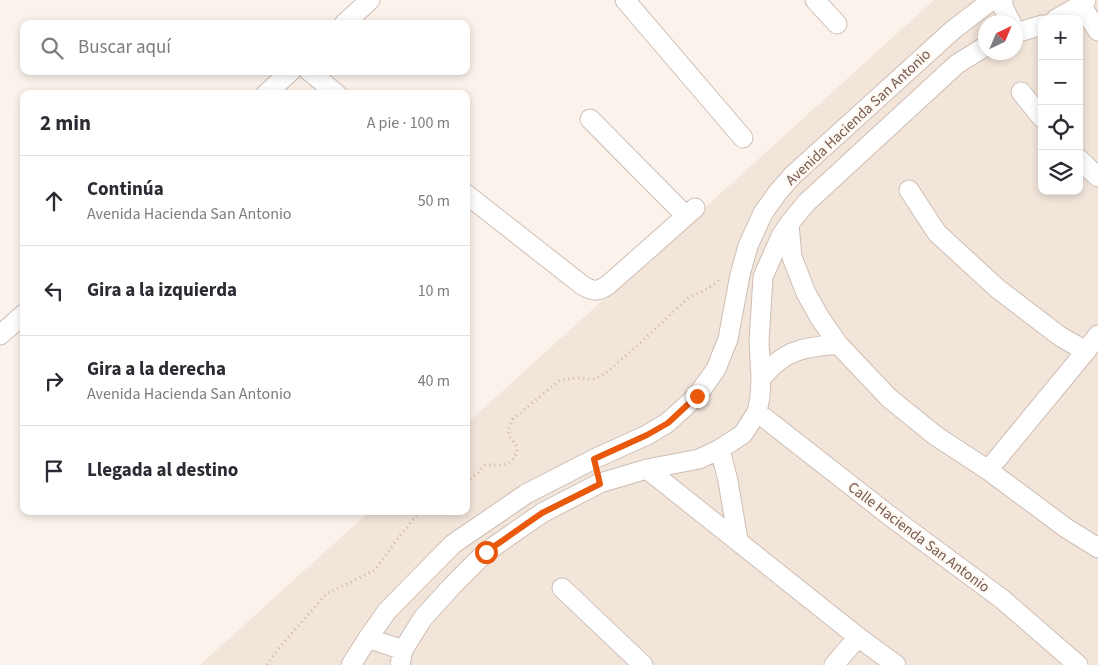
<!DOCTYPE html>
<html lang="es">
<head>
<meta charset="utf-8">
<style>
	:root { --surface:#fff; --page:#f2f2f3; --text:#2b2b33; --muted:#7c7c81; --line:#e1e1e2 }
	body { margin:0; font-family:"Source Sans 3",sans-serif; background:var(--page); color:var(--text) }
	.controls { position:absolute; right:15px; top:15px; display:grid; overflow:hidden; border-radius:10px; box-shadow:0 2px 8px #0003 }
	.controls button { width:45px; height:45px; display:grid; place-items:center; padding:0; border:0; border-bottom:1px solid var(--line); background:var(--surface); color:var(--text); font:25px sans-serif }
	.compass { position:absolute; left:978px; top:15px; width:45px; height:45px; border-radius:50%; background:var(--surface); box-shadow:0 2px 8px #0003; rotate:44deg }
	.stop { position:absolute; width:15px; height:15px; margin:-11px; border:4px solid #ea580c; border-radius:50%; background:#fff }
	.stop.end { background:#ea580c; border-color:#fff; box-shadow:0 1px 5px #0008 }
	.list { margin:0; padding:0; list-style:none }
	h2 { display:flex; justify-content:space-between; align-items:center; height:65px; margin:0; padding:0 20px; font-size:21px }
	h2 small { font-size:16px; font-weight:400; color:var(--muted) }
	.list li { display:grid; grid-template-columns:32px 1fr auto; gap:15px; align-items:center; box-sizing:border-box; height:90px; padding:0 20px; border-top:1px solid var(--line) }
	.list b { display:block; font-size:19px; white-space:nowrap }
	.list p { margin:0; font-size:16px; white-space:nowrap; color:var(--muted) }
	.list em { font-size:16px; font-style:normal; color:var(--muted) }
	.icon { flex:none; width:28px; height:28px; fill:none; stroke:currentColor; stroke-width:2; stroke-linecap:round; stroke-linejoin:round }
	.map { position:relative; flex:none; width:1098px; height:665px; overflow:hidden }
	.search { position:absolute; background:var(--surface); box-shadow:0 2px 8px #0003; left:20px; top:20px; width:450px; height:55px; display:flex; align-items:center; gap:12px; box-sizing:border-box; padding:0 18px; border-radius:10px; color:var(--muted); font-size:19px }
	.panel { position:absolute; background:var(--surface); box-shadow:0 2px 8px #0003; left:20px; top:90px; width:450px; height:425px; border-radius:10px }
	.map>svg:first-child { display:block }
	.residential { fill:#f2e5da; fill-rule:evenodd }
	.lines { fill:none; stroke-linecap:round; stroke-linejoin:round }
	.minor-casing { stroke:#cfbdb3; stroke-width:21 }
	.path { stroke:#d4b4a7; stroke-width:3; stroke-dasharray:1 4; stroke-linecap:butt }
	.minor { stroke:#fff; stroke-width:19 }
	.route { stroke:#ea580c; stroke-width:6 }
	.labels { text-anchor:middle; stroke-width:4; stroke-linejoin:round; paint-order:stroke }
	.street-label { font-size:15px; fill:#75594f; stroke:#fef8f1 }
</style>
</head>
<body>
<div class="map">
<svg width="1098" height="665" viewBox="0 0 1098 665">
	<rect width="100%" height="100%" fill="#fbf3eb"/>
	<path class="residential" d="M934,0H1098V665H200L370,511H466V424ZM1042,19H1079V191H1042ZM986,22H1016V52H986Z"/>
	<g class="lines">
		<defs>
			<path id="minor" d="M625,0L743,138
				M815,0L837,24
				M1003,0V7L1011,22
				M1081,5L1098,31
				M1056,19L1081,5L1086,0
				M344,24L370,0
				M1016,33L1042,25
				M309,71L337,94
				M1021,92L1042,118
				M266,94L291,71
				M590,119L686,216
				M1079,159L1098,177
				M909,190L937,233L998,289L1061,337L1086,351
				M466,194L582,285C593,292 599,292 609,284L695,208
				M789,224L792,257L806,293L820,318L838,344L889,398L936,436L988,470L1066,528L1098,548
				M0,335L24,314
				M761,378C766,373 770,368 775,364C794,347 814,347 838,344
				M757,412L890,516L1002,599L1078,665
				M720,449L728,481L738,540
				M647,469L858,637L896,665
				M988,470L1086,351L1098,335
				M562,588L643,665
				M368,638L403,650
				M351,665L368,638L387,611L453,544L526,494L594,459L647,435L667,423L697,396L716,369L728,339L740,275L748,246L763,213L778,192L793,175L953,30L992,0
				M400,665L403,650L423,618L453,585L486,552L542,513L600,483L647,469L699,459L720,449L743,434L757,412L760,397L761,378L759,342L763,277L781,236L789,224L806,203L957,64L986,46
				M834,665L858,637"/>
		</defs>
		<use href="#minor" class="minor-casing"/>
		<path class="path" d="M466,482L477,474L485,465H503L512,461L517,453L516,445L509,436L508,430L513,419L560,380L576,378L595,379L606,373L638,345L688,298L705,290L716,283L720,278
			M267,665L278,649L327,593L353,581L375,570L398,538L420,511"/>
		<use href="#minor" class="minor"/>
	</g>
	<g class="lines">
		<path class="route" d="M486,552L542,513L600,484L594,459L647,435L668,423L697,396"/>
	</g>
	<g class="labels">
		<g class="street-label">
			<text transform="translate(858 117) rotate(-43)" y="5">Avenida Hacienda San Antonio</text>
			<text transform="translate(919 537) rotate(37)" y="5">Calle Hacienda San Antonio</text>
		</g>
	</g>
</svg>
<div class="controls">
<button>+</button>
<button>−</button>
<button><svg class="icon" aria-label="locate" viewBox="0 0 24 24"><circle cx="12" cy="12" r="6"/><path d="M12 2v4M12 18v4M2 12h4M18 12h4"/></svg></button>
<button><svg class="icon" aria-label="layers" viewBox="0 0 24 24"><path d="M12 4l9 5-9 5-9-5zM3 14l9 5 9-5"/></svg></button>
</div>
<svg class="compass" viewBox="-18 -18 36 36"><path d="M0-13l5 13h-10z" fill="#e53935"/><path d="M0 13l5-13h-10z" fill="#7c7c81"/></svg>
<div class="stop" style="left:486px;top:552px"></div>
<div class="stop end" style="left:697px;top:396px"></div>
<div class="search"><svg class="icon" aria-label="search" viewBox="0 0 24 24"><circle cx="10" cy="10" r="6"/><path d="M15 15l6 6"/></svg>Buscar aquí</div>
<section class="panel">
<h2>2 min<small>A pie · 100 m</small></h2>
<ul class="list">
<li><svg class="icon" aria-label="ahead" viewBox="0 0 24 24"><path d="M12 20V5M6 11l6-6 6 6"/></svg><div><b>Continúa</b><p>Avenida Hacienda San Antonio</p></div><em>50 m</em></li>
<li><svg class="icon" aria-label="left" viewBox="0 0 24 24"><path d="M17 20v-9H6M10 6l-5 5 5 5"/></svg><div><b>Gira a la izquierda</b></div><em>10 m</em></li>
<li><svg class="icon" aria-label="right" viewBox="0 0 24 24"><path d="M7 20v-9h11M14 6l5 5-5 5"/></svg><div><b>Gira a la derecha</b><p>Avenida Hacienda San Antonio</p></div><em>40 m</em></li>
<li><svg class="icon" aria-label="arrive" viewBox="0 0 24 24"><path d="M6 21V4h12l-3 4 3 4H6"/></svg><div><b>Llegada al destino</b></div></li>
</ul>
</section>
</div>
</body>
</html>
